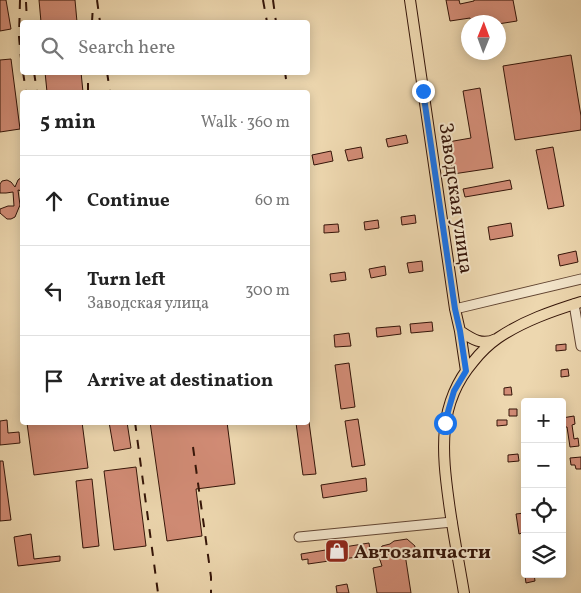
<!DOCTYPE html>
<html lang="en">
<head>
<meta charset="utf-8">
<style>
	:root { --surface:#fff; --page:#f6f6f6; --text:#222; --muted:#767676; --line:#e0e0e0 }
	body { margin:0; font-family:Vollkorn,serif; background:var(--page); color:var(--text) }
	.controls { position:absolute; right:15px; bottom:15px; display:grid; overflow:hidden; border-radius:5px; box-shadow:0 2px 12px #0003 }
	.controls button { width:45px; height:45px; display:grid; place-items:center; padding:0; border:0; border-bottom:1px solid var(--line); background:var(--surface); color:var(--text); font:25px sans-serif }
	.compass { position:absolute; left:461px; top:15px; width:45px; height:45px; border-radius:50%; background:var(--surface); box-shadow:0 2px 12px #0003; rotate:1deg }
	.stop { position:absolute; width:15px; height:15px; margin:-11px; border:4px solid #1a73e8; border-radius:50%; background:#fff }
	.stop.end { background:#1a73e8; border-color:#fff; box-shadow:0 1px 5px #0008 }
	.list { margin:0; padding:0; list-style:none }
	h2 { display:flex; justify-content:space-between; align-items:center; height:65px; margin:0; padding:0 20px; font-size:21px }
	h2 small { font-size:16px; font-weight:400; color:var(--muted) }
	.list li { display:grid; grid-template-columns:32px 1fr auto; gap:15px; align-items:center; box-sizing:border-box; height:90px; padding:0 20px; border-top:1px solid var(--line) }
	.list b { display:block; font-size:19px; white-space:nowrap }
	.list p { margin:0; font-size:16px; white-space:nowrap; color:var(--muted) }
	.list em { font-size:16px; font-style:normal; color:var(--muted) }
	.icon { flex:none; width:28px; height:28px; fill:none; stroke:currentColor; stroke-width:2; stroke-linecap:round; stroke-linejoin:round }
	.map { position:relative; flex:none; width:581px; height:593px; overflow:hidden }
	.search { position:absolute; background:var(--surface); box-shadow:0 2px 12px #0003; left:20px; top:20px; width:290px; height:55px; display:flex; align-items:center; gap:12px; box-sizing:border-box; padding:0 18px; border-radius:5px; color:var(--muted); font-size:19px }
	.panel { position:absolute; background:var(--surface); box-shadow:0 2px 12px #0003; left:20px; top:90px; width:290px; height:335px; border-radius:5px }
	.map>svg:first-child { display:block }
	.building { fill:#d28c76; stroke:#341408 }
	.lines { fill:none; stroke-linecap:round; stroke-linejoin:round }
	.minor-casing { stroke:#624532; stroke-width:11 }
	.major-casing { stroke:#341408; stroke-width:12 }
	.minor { stroke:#f3e5cb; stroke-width:9 }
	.major { stroke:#edd7af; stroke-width:10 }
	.rail { stroke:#341408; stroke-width:2; stroke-dasharray:9 9; stroke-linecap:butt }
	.route { stroke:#1a73e8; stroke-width:6 }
	.labels { text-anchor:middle; stroke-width:4; stroke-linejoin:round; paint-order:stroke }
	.street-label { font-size:20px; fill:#341408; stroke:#f3e5cb }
	.poi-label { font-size:20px; font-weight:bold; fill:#341408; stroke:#f3e5cb; text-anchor:start }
</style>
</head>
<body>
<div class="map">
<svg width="581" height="593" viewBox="0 0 581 593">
	<rect width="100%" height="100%" fill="#edd7af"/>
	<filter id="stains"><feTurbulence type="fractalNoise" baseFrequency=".004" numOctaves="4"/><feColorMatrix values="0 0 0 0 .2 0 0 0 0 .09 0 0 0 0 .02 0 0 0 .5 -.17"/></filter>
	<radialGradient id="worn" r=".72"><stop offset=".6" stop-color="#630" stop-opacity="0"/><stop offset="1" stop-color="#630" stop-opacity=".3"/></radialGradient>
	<path class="building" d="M0,0H6L11,29L0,31Z
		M39,0H75L77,22H41Z
		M446,0H459L460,4L474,1V0H513L517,21L498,24V22H471L470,18L450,21Z
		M571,55L581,116V130L515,140L503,66Z
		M11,59L20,129L0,132V60Z
		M45,72H81L83,92H47Z
		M480,88L493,168L453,174L448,142L471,138L463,91Z
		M406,135L408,143L388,147L386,139Z
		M361,147L363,158L348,161L345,150Z
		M553,147L564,206L548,209L536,150Z
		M331,151L333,161L314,165L312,155Z
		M22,177V191L18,190L20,205L15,217L11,219H7L0,213V209L8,206H14L13,192L6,193H0V184L2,181L7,180L11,182L15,187L18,180Z
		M510,180L512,189L465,197L463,189Z
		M415,215L416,223L402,225L401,217Z
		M378,220L379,228L365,230L364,222Z
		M511,223L513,236L490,240L488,227Z
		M338,224L339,232L324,233V225Z
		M576,251L578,262L560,266L558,255Z
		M422,261L423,271L409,273L407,263Z
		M385,266L386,275L371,278L369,269Z
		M345,272L346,280L331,282L330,274Z
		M432,322L433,331L411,333L410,324Z
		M400,326L401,334L377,337L376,328Z
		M349,333L351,346L335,347L334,335Z
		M566,344V350L556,351V345Z
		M349,363L355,407L341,409L335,365Z
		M568,369L569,376L561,377V370Z
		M511,387L512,395H504V388Z
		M509,409H517V416H509Z
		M574,416L575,424L572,425L574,439L578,438L579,446L570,447L567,427H562V418Z
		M358,419L365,465L352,467L345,421Z
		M7,420L8,433L19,432L20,443L0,445V421Z
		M497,420H507V425L497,426Z
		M31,422H82L88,468L34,475L27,423Z
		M109,422H127L131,448L114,451Z
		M150,422H227L235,484L196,489L202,536L167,541Z
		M309,422L316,474L303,475L296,423Z
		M518,454L519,461L508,462V455Z
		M581,457V469H576L575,465H571L570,458Z
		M0,461H3L11,520L0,521Z
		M136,467L146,546L114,550L104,471Z
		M366,478L367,491L323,498L321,485Z
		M92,479L99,546L83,548L76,481Z
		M524,513L525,532L519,534L516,514Z
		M31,534L34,559L60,556V561L18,566L14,537Z
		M407,539L415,546L414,552L405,554L411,593H377L373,568L382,566L378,554L382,546L390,544L394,541Z
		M369,543L371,555L308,564V559L302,560L301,554Z
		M534,574L535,581L526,583L525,576Z
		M347,584L349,593H337L336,586Z"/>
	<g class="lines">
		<defs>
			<path id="minor" d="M574,304L581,346
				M455,309L581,279
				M299,537L452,522"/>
			<path id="major" d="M410,0L455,309L460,331L466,371
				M460,331C472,339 482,346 496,339
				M464,593C459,563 453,533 449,503C442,452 437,404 473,362C480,353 488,345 498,338C523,321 552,311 581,302"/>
		</defs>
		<use href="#minor" class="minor-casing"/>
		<use href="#major" class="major-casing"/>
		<use href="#minor" class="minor"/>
		<use href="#major" class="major"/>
		<path class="rail" d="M20,0L19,37L22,69
			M97,0L100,22
			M263,0L267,22
			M273,0L276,22
			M26,2L27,22
			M92,22L93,5
			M23,72L26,92
			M34,72L37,92
			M107,72L110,92
			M285,72L286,79
			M88,92V72
			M135,422L158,593
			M193,447L211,577V593"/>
	</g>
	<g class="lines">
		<path class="route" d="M423,91L455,309L460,331L466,371L454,391L449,408L445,423"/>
	</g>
	<defs>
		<symbol id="shop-square" viewBox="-11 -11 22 22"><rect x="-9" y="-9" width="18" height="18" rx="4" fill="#8f2418" stroke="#f3e5cb"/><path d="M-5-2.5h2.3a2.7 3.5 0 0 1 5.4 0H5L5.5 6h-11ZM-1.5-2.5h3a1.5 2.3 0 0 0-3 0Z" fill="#fff"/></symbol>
	</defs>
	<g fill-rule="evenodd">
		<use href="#shop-square" x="323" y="537" width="28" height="28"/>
	</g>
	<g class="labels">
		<g class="street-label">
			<text transform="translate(457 198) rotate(82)" y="7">Заводская улица</text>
		</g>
		<g class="poi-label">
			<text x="354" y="558">Автозапчасти</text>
		</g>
	</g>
	<rect width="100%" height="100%" filter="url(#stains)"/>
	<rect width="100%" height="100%" fill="url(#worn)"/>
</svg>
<div class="controls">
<button>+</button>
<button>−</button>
<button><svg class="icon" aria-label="locate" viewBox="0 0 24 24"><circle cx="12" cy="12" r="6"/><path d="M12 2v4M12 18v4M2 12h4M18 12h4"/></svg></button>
<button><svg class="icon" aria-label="layers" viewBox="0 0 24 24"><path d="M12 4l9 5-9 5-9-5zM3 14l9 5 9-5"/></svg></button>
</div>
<svg class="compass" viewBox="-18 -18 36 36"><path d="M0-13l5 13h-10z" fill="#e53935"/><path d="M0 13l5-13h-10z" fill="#767676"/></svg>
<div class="stop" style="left:445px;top:423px"></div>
<div class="stop end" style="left:423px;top:91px"></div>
<div class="search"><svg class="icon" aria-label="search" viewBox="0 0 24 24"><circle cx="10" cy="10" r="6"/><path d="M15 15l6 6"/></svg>Search here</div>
<section class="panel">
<h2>5 min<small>Walk · 360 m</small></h2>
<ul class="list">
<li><svg class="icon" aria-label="ahead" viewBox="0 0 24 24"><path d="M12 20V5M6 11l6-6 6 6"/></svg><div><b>Continue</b></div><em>60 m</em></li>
<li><svg class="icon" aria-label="left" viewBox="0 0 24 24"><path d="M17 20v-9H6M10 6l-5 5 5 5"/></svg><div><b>Turn left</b><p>Заводская улица</p></div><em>300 m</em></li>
<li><svg class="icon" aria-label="arrive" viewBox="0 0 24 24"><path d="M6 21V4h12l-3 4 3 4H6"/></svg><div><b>Arrive at destination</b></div></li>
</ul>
</section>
</div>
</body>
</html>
